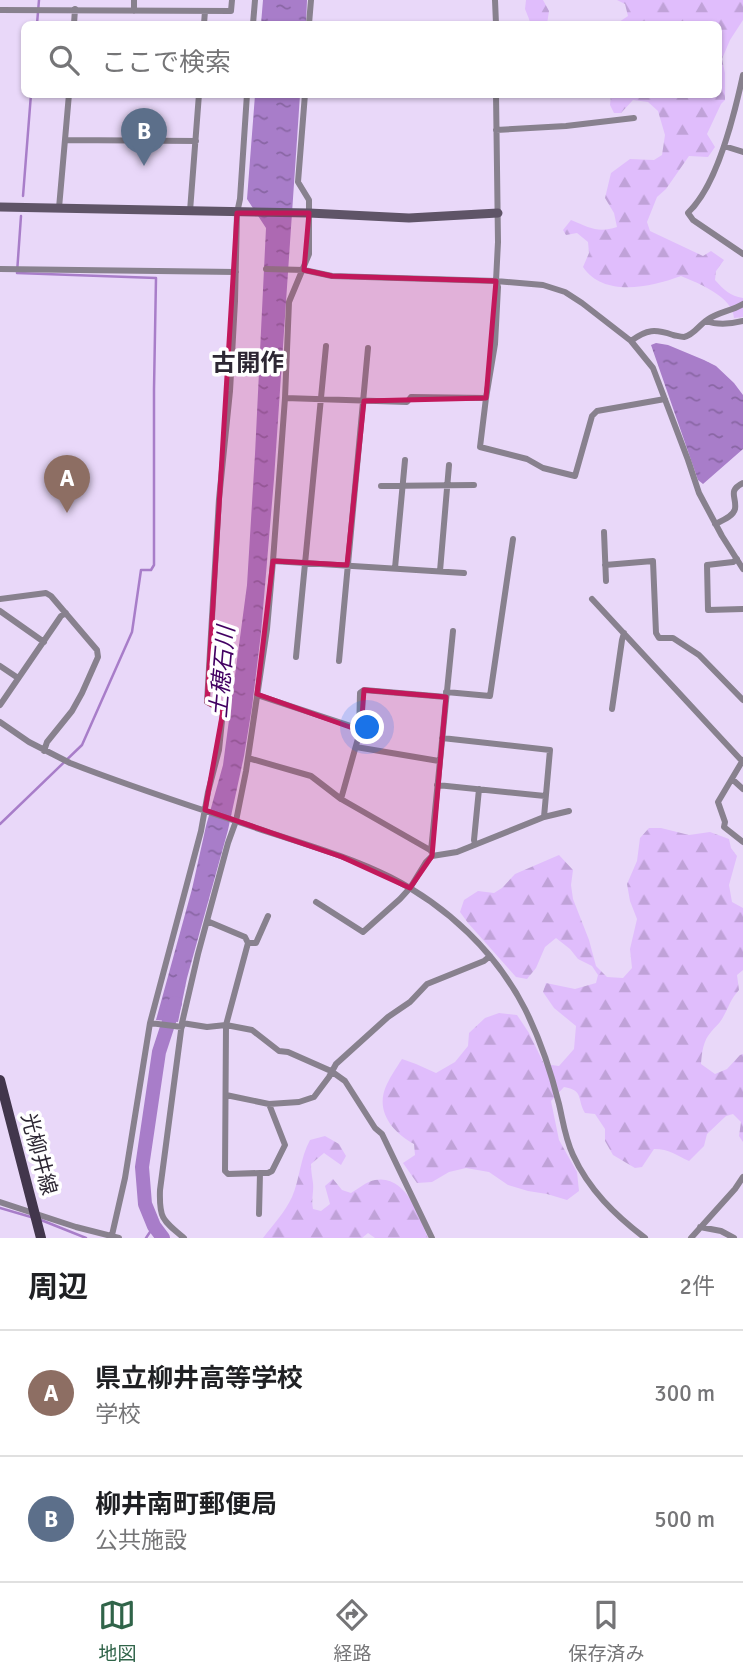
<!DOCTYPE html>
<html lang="ja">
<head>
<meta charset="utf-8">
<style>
	:root { --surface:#fff; --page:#f2f2f2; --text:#202124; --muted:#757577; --line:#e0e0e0; --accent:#306449 }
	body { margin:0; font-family:Signika,"Noto Sans JP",sans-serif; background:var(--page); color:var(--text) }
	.you { position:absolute; left:368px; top:728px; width:24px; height:24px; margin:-18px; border:5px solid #fff; border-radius:50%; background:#1a73e8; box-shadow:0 0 0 10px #1a73e833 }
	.badge { display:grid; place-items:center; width:46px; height:46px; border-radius:50%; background:var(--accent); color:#fff; font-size:23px; font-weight:700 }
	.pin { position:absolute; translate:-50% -58px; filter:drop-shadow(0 2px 4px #0008) }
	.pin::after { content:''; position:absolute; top:37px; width:24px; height:21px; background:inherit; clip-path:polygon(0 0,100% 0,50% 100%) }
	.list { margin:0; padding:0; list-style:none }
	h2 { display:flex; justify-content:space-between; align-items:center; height:91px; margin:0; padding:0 28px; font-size:30px }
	h2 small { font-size:23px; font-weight:400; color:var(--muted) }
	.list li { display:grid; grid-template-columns:46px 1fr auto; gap:21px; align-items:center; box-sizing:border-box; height:126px; padding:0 28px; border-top:2px solid var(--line) }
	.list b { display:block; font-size:26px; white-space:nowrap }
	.list p { margin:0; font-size:23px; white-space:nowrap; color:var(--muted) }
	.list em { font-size:23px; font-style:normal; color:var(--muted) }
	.icon { flex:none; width:38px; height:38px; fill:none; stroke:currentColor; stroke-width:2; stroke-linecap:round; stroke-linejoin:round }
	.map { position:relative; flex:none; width:743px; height:1238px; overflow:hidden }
	.search { position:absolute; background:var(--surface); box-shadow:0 2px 5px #0004; left:21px; right:21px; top:21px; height:77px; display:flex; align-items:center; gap:18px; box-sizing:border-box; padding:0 24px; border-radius:10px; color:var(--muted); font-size:26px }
	.sheet { height:343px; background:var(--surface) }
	nav { display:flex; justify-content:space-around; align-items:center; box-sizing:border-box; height:98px; border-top:2px solid var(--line); background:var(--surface); font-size:19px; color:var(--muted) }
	nav a { display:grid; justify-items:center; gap:4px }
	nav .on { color:var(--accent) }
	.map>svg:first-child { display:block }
	.forest { fill:url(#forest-firs) }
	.water { fill:url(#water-ripples) }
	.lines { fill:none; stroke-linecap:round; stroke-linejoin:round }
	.stream { stroke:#a87dc9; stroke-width:2.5 }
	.river { stroke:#a87dc9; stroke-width:14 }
	.street { stroke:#88818e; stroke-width:6 }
	.secondary { stroke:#5f5467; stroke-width:9 }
	.primary { stroke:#42364c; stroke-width:10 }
	.marked { fill:#c2185b; fill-opacity:0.2; stroke:#c2185b; stroke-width:5; stroke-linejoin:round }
	.labels { text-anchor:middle; stroke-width:7; stroke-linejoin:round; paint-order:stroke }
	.street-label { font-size:21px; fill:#2d2733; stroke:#fff }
	.water-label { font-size:23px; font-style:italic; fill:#420062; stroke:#fff }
	.quarter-label { font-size:24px; font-weight:bold; fill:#2d2733; stroke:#fff }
</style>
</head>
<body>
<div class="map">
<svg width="743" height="1238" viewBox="0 0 743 1238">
	<defs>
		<pattern id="forest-firs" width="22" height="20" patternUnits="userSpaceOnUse" patternTransform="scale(1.75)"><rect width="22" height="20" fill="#e0bdfc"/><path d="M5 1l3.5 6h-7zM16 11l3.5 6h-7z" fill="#c0a2d8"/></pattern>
		<pattern id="water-ripples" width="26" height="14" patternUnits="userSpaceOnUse" patternTransform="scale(1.75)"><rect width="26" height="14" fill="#a87dc9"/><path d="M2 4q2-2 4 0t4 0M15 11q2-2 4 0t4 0" fill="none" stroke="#8966a4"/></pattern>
	</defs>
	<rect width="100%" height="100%" fill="#e9d8f9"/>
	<path class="forest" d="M526,0H543L549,11L547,24H531L525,9Z
		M617,0H743V20L730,40L722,59L725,73V100L721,104L707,134L715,147L708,157L689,156L666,189L657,197L647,222L650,231L703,256L711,251L724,260L716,271L715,280C724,290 730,296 743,298V317L734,318C733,297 698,283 681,276C651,287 604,298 583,267L589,253L588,242L577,233L566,235L563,230L571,220C590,228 598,233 617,227L614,213L605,198L611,173L630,159L654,160L662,155L665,135L658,111L648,102L633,100L621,113H614L610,105L611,95L718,94V24H616L628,16L625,4Z
		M649,828H661L689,835L710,832L729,839L731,848L737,856L729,885L732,902L743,908V970L737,975L739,990C730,1000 729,1007 722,1019C719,1024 715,1027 711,1032C703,1041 702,1052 701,1064L715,1074L727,1069L740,1055L743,1054V1142L739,1136L741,1122L733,1114L726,1116L707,1134L704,1146L689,1161C675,1155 670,1149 654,1149L642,1167L635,1168L613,1155L605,1141V1129L595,1114L585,1113C577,1100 584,1090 564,1087L551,1101L559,1140L577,1172L579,1191L567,1200L547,1194L528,1191L508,1185L489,1172L466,1168L449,1172L432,1182L417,1183L403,1163L415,1155L414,1144C392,1132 374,1110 387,1084C391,1075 397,1067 402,1059L416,1064L436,1073L455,1062L468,1046L469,1033L485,1018L499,1013L517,1015L529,1033L544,1064L559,1066L574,1049L576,1026L554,1008L543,992L546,983L575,989L596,983L598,975L592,966L578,959L570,949L556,938L545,947L536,968L527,979L516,977L468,923L460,912L464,900L478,891L494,893L502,888L515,874L559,855L573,870L571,885L573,899L589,940L596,966L607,977L623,978L632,968L630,949L637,919L630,901L627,884L637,861L640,838Z
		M325,1136L339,1144L346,1156L341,1165L324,1153L311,1164C311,1171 312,1176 313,1183C314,1192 311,1199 313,1209L321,1211L330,1204L325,1186L333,1179L342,1190L351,1193C358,1189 367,1181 375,1180C406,1174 419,1216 428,1238H375L368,1233L362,1238H263C273,1225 285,1212 292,1197C300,1179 300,1158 310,1140Z"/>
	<path class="water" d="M263,0H307L306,24H261Z
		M255,95H300L274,479L261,633L252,707L244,756L228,830L187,978L178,1022L156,1020L192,889L206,826L223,765L247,585L255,454L266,228L247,199Z
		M656,343L668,345L704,360L716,366L734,383L743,395V449L703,484L698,480L651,345Z"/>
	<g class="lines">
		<path class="stream" d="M37,24L39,0
			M23,196L31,94
			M0,824L82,745L132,632L141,570H151L154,565V389L156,278L17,273L21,216
			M0,1208L31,1217
			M41,1220L86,1238
			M146,1238L154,1226"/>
		<path class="river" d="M163,1238L154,1226L145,1204L142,1167L159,1052L175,1003"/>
		<path class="street" d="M495,0L496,24
			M0,10L231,11L232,0
			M134,11V0
			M74,24L75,9
			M204,24L205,11
			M253,24L255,0
			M309,24L311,0
			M743,75C735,112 719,176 695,205C693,208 690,210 688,213L693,220L743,254
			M496,130L566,126L634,118
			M65,140L196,141
			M724,146L743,152
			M59,208L69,94
			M190,211L199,94
			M0,269L236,272
			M266,269L304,270L332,276L496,281L543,285L565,292L582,303L631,341L653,368L688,460L699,493L722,536L743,569
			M706,321C717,325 731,324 743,321
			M631,341C647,329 655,329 673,335C678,336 680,337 684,337C694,335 699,325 707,320C718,312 732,311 743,304
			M285,398L407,402L411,397L486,398L495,344L498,287L496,281L498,242L496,94
			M486,398L480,447L527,459L543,468L575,476L592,416L597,411L665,399
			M381,486L474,485
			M715,524C721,521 733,517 735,509C737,497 727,491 743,483
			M604,532L606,581
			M737,559L733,562L707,565L708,610L743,609
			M273,561L464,573
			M605,565L653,561L656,633L659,638H673L699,655L743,700
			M395,568L405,460
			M440,571L449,465
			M0,599L46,593L51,596L97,650L98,657L82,693L72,711L47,742L44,751
			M592,599L742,761
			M0,611L44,642
			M296,657L326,346
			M339,661L368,348
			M0,666L18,678
			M446,692L490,696L513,539
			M257,695L360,729
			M0,705L61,616L66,613
			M612,709L622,640L624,633
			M0,722L29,742L70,763C136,789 204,810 271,833C311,846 352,858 390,877C447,906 496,952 525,1009C540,1039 551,1072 559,1104C563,1121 565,1138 573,1155C589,1190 615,1215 645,1238
			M442,738L550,750L544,817
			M356,747L439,761
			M248,758L311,776L341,799
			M743,760L718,802L725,822L724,827L743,842
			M732,779L743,789
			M437,785L545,796
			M475,844L474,840L479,789
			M430,850L341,799L359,735L360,693L364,690L446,697
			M431,851L453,631
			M316,902L363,932L400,899L410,888L426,862L432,856L457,852L544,817L569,811
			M207,921L245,937L248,943L226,1025L225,1171L228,1174L260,1173
			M248,943H256L268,916
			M150,1023L182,1027
			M182,1023L207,1027L226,1025L252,1030L279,1051L288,1052L331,1071L345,1081L375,1128L382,1134L432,1238
			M226,1095L269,1104L299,1102L314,1097L329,1077L336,1064L388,1017L410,1002L427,984L484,961L490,956
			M0,1202L76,1227L119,1238
			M259,1214L260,1173H268L272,1171L285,1145L269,1104
			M700,1227L721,1231L734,1238
			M112,1235L125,1178L150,1023L201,831L208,792L219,750L223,711L207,702L219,499L230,391L235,301L237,213L240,199L247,94
			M184,1238C162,1220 159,1218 160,1190L182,1023L198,954L228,843L236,821L246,771L267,629L273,561L285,398L289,302L309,254V200L298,182L305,94
			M691,1238L735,1189L743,1177"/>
		<path class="secondary" d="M0,207L309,213L409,218L498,213"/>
		<path class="primary" d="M0,1080L41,1238"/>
	</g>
	<path class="marked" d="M237,213H309L304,270L332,276L496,281L486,398L364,401L347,565L273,561L257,694L361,731L364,690L446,697L432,856L410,888L342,857L205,810L223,711L207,702Z"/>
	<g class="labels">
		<g class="street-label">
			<text transform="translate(39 1154) rotate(75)" y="7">光柳井線</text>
		</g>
		<g class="water-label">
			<text transform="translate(222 672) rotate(-85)" y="8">土穂石川</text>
		</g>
		<g class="quarter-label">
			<text x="248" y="371">古開作</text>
		</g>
	</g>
</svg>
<div class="you"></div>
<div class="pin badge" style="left:67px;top:513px;background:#8d6e63">A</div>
<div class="pin badge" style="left:144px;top:166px;background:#5c6f8a">B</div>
<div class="search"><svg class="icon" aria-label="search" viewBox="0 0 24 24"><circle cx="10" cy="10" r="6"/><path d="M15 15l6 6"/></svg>ここで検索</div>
</div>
<section class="sheet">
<h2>周辺<small>2件</small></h2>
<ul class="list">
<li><span class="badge" style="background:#8d6e63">A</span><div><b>県立柳井高等学校</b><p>学校</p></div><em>300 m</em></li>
<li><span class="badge" style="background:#5c6f8a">B</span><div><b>柳井南町郵便局</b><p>公共施設</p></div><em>500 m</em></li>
</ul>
</section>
<nav>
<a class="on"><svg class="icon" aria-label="map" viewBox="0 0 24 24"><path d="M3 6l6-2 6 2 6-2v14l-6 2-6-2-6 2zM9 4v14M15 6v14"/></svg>地図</a>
<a><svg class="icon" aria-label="directions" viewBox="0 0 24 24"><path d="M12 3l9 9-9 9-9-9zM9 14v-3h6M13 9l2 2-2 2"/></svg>経路</a>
<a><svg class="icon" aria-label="saved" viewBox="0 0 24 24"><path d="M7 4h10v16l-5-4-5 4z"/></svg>保存済み</a>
</nav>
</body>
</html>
